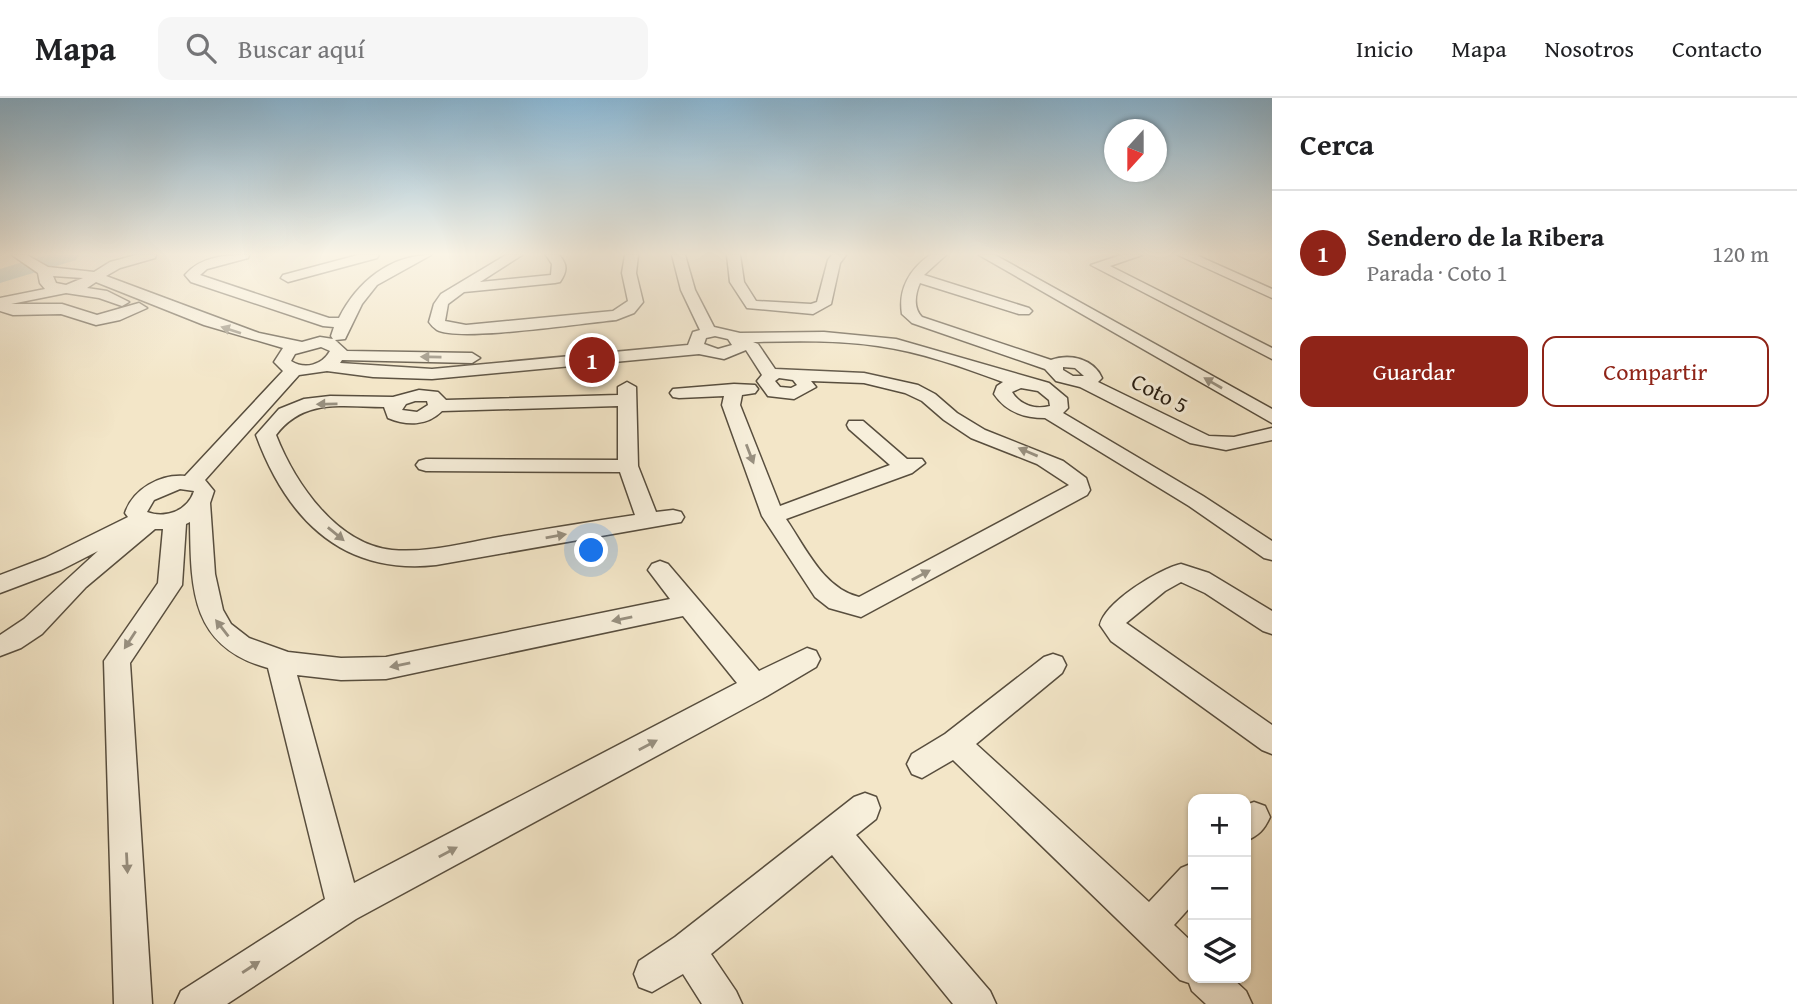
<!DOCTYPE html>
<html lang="es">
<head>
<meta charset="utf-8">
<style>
	:root { --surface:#fff; --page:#f6f6f6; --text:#202124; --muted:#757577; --line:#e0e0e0; --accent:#8f2418 }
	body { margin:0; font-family:"Gentium Book Plus",serif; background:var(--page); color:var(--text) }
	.controls { position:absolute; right:21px; bottom:21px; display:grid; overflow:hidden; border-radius:14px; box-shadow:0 2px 5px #0004 }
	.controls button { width:63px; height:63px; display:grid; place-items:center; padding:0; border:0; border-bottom:2px solid var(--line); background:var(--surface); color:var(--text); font:35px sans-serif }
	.compass { position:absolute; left:1104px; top:21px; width:63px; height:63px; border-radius:50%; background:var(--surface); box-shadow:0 2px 5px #0004; rotate:201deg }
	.you { position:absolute; left:592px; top:453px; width:24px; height:24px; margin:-18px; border:5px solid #fff; border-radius:50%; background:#1a73e8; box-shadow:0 0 0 10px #1a73e833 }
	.badge { display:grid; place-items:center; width:46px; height:46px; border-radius:50%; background:var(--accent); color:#fff; font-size:23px; font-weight:700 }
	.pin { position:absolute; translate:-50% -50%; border:4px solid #fff; box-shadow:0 2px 7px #0006 }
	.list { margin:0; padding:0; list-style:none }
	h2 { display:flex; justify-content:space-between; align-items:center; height:91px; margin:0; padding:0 28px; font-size:30px }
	h2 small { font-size:23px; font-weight:400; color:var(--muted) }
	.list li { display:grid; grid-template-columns:46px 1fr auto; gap:21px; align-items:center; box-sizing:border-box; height:126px; padding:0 28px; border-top:2px solid var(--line) }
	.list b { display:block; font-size:26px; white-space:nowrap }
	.list p { margin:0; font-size:23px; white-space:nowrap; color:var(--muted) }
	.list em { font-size:23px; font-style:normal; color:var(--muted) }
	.actions { display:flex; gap:14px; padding:21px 28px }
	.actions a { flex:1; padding:16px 0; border:2px solid var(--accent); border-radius:14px; text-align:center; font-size:24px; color:var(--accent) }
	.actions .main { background:var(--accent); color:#fff }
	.icon { flex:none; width:38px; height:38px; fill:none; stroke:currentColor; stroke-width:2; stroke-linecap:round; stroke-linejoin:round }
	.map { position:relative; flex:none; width:1272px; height:906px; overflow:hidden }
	header { display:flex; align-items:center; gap:42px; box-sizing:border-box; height:98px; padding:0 35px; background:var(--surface); border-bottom:2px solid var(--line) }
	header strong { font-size:33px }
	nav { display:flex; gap:38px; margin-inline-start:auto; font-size:24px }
	.search { width:490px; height:63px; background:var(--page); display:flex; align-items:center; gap:18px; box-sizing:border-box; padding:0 24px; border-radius:14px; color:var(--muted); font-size:26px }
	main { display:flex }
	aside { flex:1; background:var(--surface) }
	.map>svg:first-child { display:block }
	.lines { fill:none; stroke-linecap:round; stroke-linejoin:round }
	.river { fill:#9dbebc; fill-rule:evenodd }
	.minor-casing { stroke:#584e3e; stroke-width:3 }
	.minor { fill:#f7efdb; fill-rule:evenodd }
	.oneway { fill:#989080 }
	.labels { text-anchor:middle; stroke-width:6; stroke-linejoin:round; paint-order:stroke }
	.street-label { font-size:23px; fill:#251b10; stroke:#f7efdb }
</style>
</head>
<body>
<header>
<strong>Mapa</strong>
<div class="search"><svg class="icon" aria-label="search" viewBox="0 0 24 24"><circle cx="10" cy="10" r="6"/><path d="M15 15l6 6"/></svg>Buscar aquí</div>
<nav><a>Inicio</a><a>Mapa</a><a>Nosotros</a><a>Contacto</a></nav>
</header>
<main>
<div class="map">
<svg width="1272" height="906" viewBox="0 0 1272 906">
	<rect width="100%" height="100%" fill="#f3e6c8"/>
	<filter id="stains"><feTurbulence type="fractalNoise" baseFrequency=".00286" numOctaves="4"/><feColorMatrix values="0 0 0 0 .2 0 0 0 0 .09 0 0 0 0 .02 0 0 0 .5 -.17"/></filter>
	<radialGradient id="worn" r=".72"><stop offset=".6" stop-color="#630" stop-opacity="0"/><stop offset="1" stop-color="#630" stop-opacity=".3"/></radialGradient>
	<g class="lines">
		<path class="river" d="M46,157H79L76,162L0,185V171Z"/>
		<defs>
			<path id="minor" d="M12,157H27L48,169L94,174L110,164L136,157H156L155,160L120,170L106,178L259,235L302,244L320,239L333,241L331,238L334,229L323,228L191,184L185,177C201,158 226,157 249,157L248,160L207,171L200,177L329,220H339C357,184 390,157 431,157L377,187L362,206L345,241L335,242L347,253L472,255L480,260L472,265L342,262L340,265L432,271L688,247L693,234L700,232L681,192L672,157H685L695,192L714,229L740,235L824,234L896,241L1049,285L1067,300L1068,310L1063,315L1203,398L1272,443V462L1264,460L1189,408L1045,320C1024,320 1006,314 994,296L997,288L1003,284C962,269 921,254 878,248C837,242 795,243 753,244L758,246L775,271L864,275L918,287L935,296L957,315L985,332L1063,363L1086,380L1090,392L1087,397L861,519L829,510L815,499L762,418L722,307L724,298L679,300L673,299L670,295L673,291L734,286L755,287L758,291L755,295L742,297L740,307L780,408L890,367L849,331L847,327L849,323H863L907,361H922L925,365L912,375L786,421C806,450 823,490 859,499L1069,387L1037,366L971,340L944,322L922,303L905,295L864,285L811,283L816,289L794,301L768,298L757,283L762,277L746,252L724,261L699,256L432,281L373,279L327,273L299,277L205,382L214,393L210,405L215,476L223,512L231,526L249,540L288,554L341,560L386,559L670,501L648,472L652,466L660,463L668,466L759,573L807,550L816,553L820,561L816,569L767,598L356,821L227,906H175L181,893L325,801L268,570C191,549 191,492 190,424L186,426L182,487L130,565L152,906H114L104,563L158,485L163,431H155L86,489L42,536L21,550L0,558V537L24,521L98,453L61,472L0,495V477L45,460L128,419L125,415C133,391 160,376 185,378L283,273L274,264L283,250L204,227L96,184L87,190L107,193L129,204L122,208L99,200L66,195L11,206H62L97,217L139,205L147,210L120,222L96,227L61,216L13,217L0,213V200L45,191L40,185L38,175ZM53,178L83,180L66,187L56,185ZM715,238L728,241L732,247L718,251L704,246L706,240ZM321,249L330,253C322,267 305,272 291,263L295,256ZM779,280L793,282L797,287L791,290L780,289L775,283ZM1021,290L1038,293L1049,302L1050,308C1035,312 1020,307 1012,294ZM180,391L194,393C188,413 165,421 147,414L154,402ZM683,518L737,585L354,785L297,577L341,582L386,581Z
				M358,157H379L377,160L288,184L281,180L283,177Z
				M506,157H522L480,184L551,177L552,166L546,157H559C568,167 567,173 560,184L555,185L464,194L448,206L445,223L466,227L613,213L628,203L622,175L625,157H638L636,175L643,204L634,215L616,222C585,225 458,244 437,232C434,230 431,227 429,224L434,206L441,196Z
				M727,157H740L744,184L756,203L811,206L817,204L828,162L832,157H846L840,165L831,206L813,216L747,210L730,184Z
				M930,157H946L924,177L1029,210L1032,213L1029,216H1019L920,185C915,196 913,210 922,219L1051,262C1070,255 1094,261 1102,280L1098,284L1209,338L1234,339L1272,330V342L1226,352L1190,345L1080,289L1056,283L1045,271L912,225L902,216C898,191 910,171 930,157ZM1063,269L1075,270L1084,278H1073L1063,272Z
				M979,157H995L1272,311V325Z
				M1121,157H1142L1110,168L1272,250V261L1091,167Z
				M1178,157H1196L1272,191V200Z
				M627,284L636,289L638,368L656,414L673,412L681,414L684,419L681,424L436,467C342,477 287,421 256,337L279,311L304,301L330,298L393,299L419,292L438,294L446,302L618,297V289ZM415,303H427L428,307L417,314L402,312L406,306ZM618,308V362L426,361L419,363L416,367L419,371L426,373L620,374L635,417C588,424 540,432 493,440C460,446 426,455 392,452C336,446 295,385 276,337C304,300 342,309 384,309L388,320C407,328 427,328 442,313Z
				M1181,466L1209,475L1272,513V536L1263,533L1205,495L1181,484L1165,493L1126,525L1272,627V656L1262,652L1111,543L1100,527C1105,504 1159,471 1181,466Z
				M1053,556L1062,559L1066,567L1062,575L976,646L1149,804L1181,770L1193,765V806L1174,827L1193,845V880H1232L1246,893L1252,906H1206L1192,893L1189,885L1180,882L953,662L922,680L912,676L907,666L912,656L945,636L1044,559Z
				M865,695L876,699L880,710L876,721L856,737L990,893L996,906H953L832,757L711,856L736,893L742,906H702L683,876L652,894L639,889L634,876L639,863L675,839L854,699Z
				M1254,704L1265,708L1270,719C1264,732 1259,737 1246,743V707Z"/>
		</defs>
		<use href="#minor" class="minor-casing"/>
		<use href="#minor" class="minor"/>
	</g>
	<defs><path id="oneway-solid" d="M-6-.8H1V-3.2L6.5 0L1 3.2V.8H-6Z" transform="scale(1.75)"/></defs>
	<g class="oneway">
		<use href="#oneway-solid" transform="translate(231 232) rotate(-162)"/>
		<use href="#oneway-solid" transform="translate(431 259) rotate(-179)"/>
		<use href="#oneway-solid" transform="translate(1213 285) rotate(-150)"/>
		<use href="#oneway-solid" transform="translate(327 306) rotate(179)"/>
		<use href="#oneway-solid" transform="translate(1028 354) rotate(-157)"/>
		<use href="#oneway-solid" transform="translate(750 356) rotate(69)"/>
		<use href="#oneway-solid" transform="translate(336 436) rotate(39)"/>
		<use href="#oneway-solid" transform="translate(556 438) rotate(-10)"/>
		<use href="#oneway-solid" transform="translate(921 477) rotate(-28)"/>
		<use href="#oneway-solid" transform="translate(622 521) rotate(168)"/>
		<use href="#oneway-solid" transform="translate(222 530) rotate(-128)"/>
		<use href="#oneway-solid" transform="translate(130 542) rotate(123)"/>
		<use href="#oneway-solid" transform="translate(400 567) rotate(168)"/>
		<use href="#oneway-solid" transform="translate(648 647) rotate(-28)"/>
		<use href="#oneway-solid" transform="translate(448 754) rotate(-28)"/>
		<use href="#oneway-solid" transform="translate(127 765) rotate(87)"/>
		<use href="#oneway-solid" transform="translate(251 869) rotate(-33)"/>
	</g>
	<linearGradient id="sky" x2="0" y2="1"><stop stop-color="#8ab8d6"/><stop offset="0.55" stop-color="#faf4e6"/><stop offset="1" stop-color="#faf4e6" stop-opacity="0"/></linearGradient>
	<rect width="1272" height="284" fill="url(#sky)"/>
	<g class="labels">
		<g class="street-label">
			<text transform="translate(1160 295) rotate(27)" y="8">Coto 5</text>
		</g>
	</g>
	<rect width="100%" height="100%" filter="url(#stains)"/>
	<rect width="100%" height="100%" fill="url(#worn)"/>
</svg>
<div class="controls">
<button>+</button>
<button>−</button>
<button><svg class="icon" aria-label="layers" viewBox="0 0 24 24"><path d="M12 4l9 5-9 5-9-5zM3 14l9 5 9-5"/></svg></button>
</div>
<svg class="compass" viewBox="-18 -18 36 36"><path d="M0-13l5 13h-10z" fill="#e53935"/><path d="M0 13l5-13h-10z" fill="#757577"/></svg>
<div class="you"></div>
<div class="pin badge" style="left:592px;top:262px">1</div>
</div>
<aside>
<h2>Cerca<small></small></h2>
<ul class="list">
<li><span class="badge">1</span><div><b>Sendero de la Ribera</b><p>Parada · Coto 1</p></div><em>120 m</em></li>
</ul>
<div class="actions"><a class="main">Guardar</a><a>Compartir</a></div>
</aside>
</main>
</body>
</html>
